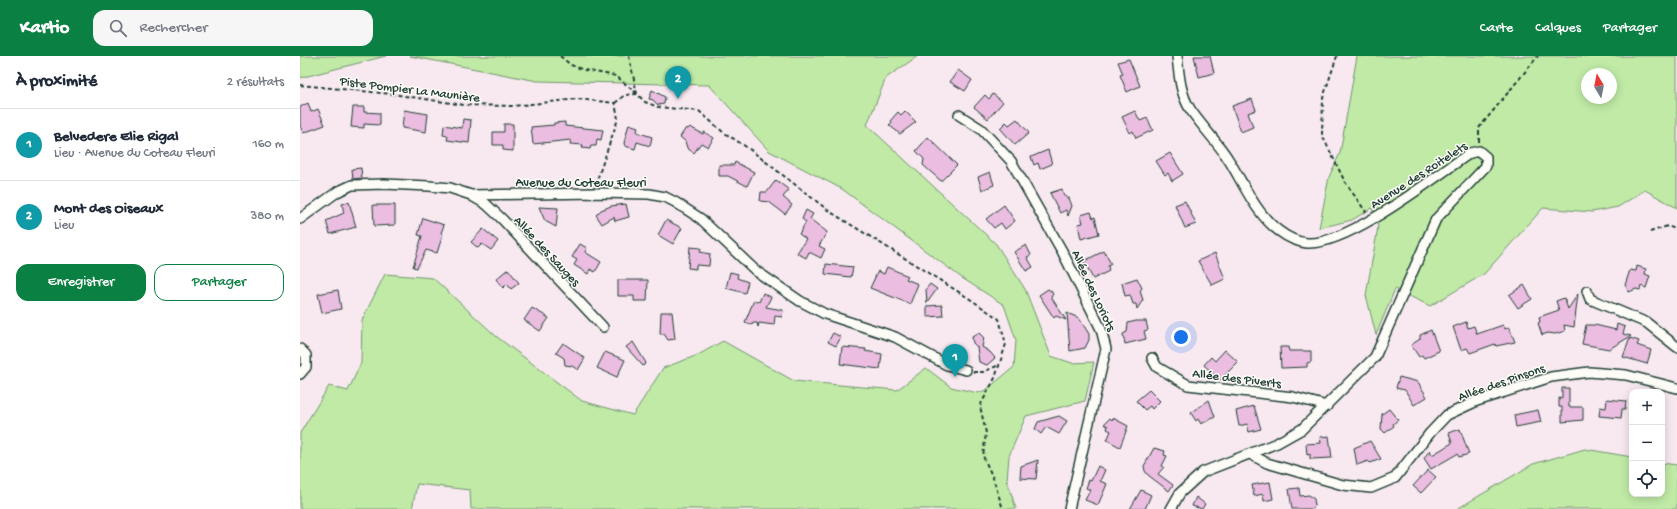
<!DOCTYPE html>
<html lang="fr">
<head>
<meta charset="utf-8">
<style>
	:root { --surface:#fff; --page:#f6f6f7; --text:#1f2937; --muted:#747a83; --line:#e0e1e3; --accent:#0b8043 }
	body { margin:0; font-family:"Gochi Hand",sans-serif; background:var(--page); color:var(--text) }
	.controls { position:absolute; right:12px; bottom:12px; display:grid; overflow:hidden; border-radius:8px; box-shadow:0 2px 10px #0003 }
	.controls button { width:36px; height:36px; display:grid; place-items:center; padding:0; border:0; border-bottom:1px solid var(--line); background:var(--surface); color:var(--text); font:20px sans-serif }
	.compass { position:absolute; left:1281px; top:12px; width:36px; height:36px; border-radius:50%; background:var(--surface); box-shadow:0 2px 10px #0003; rotate:350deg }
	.you { position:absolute; left:881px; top:281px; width:14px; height:14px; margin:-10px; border:3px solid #fff; border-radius:50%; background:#1a73e8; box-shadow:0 0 0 6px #1a73e833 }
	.badge { display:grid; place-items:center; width:26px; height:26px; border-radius:50%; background:var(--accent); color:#fff; font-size:13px; font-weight:700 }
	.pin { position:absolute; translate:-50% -33px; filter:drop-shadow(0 1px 2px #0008) }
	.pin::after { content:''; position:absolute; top:21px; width:14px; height:12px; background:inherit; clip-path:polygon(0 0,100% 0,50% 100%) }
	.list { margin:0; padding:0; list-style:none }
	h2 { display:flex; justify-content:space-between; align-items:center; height:52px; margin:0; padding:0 16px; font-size:17px }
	h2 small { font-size:13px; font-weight:400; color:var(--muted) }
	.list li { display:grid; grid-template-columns:26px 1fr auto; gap:12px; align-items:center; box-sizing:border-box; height:72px; padding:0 16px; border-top:1px solid var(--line) }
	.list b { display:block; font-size:15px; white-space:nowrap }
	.list p { margin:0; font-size:13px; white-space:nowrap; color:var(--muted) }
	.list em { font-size:13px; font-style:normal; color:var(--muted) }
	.actions { display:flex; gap:8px; padding:12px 16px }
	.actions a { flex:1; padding:9px 0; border:1px solid var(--accent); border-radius:12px; text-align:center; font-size:14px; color:var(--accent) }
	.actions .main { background:var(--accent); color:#fff }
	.icon { flex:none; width:22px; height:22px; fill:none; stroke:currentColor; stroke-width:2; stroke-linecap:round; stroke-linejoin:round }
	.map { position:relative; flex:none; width:1377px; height:453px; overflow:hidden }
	header { display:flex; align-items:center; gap:24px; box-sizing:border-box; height:56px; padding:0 20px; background:var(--accent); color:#fff }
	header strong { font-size:19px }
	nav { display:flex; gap:22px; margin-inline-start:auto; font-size:14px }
	.search { width:280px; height:36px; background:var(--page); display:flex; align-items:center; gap:10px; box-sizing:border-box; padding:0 14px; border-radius:12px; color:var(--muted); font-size:15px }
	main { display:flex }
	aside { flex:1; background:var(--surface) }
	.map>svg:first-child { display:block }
	.green { fill:#c0eaa6; stroke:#70946d; fill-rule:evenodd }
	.building { fill:#ebbde1; stroke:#1f3d34 }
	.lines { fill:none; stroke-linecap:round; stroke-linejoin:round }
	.street-casing { stroke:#1f3d34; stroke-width:12 }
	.path { stroke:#1f3d34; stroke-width:2; stroke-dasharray:4 3; stroke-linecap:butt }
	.street { stroke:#fdfcf7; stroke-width:9 }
	.labels { text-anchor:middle; stroke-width:3; stroke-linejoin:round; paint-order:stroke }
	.street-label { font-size:13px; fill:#1f3d34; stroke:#fdfcf7 }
</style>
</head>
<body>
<header>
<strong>Kartio</strong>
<div class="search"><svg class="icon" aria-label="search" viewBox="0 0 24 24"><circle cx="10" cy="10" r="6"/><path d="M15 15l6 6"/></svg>Rechercher</div>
<nav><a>Carte</a><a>Calques</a><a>Partager</a></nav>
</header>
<main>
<aside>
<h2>À proximité<small>2 résultats</small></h2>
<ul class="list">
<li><span class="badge" style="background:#0f9aa8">1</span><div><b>Belvedere Elie Rigal</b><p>Lieu · Avenue du Coteau Fleuri</p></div><em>160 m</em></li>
<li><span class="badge" style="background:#0f9aa8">2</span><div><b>Mont des Oiseaux</b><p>Lieu</p></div><em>380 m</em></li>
</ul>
<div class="actions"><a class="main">Enregistrer</a><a>Partager</a></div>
</aside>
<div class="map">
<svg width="1377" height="453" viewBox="0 0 1377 453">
	<rect width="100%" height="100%" fill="#f8e9f0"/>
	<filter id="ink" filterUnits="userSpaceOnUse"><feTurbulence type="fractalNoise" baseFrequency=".025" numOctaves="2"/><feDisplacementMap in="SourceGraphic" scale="8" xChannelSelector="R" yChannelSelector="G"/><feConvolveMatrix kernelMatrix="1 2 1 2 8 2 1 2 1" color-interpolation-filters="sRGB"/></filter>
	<g filter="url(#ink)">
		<path class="green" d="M0,0H86L0,22Z
			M110,0H618L586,22L567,69L696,188L725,233L751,300L772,307L794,306L785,345L726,360L709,400L707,424L716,453H171L170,434L117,428L112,453H0V377L29,330L48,335L61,307L62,264L85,218L133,222L197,281L282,345L333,359L363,312L398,299L423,285L494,325L597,334L626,312L651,331L678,337L686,334L714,311L716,284L704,249L662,222L542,133L469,95L409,29L237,25Z
			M1057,0H1377V152L1345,134L1318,151L1292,156L1243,152L1184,218L1130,250L1095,233L1076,279L1066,239L1078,171L1072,152L1052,164L1019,172L1029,121L1040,97ZM1287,18H1311V42H1287Z
			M1285,393L1332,401V438H1362V407L1377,409V453H1157L1233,408Z"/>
		<path class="building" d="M894,0H910L914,17L899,21Z
			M829,3L840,30L827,36L820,19L823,18L818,6Z
			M658,14L672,24L665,35L650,26Z
			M352,34L365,41L364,48L358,49L353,44L349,43Z
			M693,38L703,46L688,63L674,51L685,39L689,43Z
			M952,43L956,54L948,57L953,71L941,76L932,50Z
			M8,47L11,56L18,53L25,69L3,77L0,69V51Z
			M53,51H64V56L80,57V69L64,68V72L51,71Z
			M104,54L128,58L126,76L102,72Z
			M605,55L616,66L600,78L589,69L592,66L591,64L598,56L601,59Z
			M835,55L840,65L847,62L853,74L836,82L833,75L830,77L822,61Z
			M163,63L171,64L169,87L147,84L148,80L143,79L144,69L162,72Z
			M717,63L729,77L715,89L700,72L706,66L709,69Z
			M265,66V70L303,74L301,84L297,83L296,90H291L290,93L282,92L283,89L270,88L271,84L233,88L231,71L254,69V67Z
			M204,68H213V95L203,94V89H193V76H204Z
			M329,68L338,71L337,76L352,81L350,90L337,86L335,93L325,90L324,87Z
			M390,71L403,78L404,76L414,82L408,91L401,87L394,97L387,92L385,85L380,81L386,72L388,73Z
			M628,81L657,109L641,125L623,109L624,103L616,95Z
			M748,94L752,108L740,113L738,107L734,109L731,101Z
			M870,97L883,118L872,125L868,117L865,119L856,105Z
			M435,106L454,116L447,130L428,120H419V109H434Z
			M61,112L62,122L53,123L52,113Z
			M690,116L694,129L682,134L678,121Z
			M476,124L489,134L483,141L492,149L485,158L469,146L460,145L461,136H467Z
			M762,133L764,140L769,142L772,150L768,160L766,154L760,157L750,137Z
			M885,145L896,168L885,172L875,149Z
			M49,146L56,171L30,178L26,165L44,157L42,148Z
			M326,148L329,161L315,165L314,161L302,168L296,159L301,154L311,150Z
			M73,149H95V169L74,170Z
			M704,149L715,165L705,173L701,167L694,172L686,163Z
			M239,151L258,152L256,171L245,165Z
			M506,154L513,158L510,163L527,176L519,190L525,193L521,202L509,196L506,202L497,197L506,183L499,178L506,166L502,163Z
			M791,156L793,162L795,161L799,178L781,183L778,168L783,167L781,159Z
			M123,162L144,169L141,177L143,178L137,197L126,194L117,212L113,211L122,180L118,179Z
			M366,164L382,172L373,188L358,179Z
			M183,173L198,185L191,194L182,188L178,192L171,186Z
			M280,188L287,192L285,196L301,206L295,216L290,213L288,218L274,209L277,204L272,201Z
			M726,189L731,199L727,201L733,211L726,215L714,196Z
			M390,191L401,192L400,196L410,198L409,210L396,209V213L388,212Z
			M804,195L811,208L808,210L809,215L793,223L784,205Z
			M915,197L925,223L912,229L898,205Z
			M526,208L553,211L551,221L525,218Z
			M1337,210L1346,213L1345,218L1350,220L1346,232L1341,230L1340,234L1336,233L1329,236L1325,229L1330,214L1336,215Z
			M587,211L608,220L606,223L618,228L610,248L570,232L578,215L584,218Z
			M208,213L219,227L211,233L207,228L203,232L196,223Z
			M430,216L438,218L437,222L448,226L445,237L426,232Z
			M837,222L842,232L840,235L843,244L837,253L836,248H833L830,239L825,240L822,227Z
			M318,224H348L347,245H334V240H318Z
			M630,228L637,233L627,247L626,233Z
			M1224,229L1232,243L1218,252L1209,239Z
			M748,233L751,235L753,238L751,241L766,264L756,260L754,262L739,239Z
			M38,234L41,253L22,257L18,238Z
			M463,237L471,241L466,251L483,254L482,261L475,260L474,269L459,267L458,271L457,267H453L452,269L445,266L454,244L459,246Z
			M1278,238L1274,271L1264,269L1265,275L1255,278L1248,277L1242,279L1238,267L1240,266L1239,261L1259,254L1256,245L1264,242L1268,253Z
			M642,249L643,260L627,261V250Z
			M232,252L249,262L240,275L224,264Z
			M361,256H372L375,283L368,284L364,278H360Z
			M767,257L779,262L789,278V284L785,292L770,295Z
			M836,265H846L848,274L844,275L846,283L825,288L823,278L827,276L828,267Z
			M1166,266L1168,272L1174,270L1177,278L1203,269L1205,273L1209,271L1215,286L1196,290L1195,288L1170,297L1167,292L1161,294L1153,271Z
			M1317,268L1325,271L1323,278L1331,280L1309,293L1282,288L1286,269H1295L1316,274Z
			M1131,274L1139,295L1124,302L1122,299L1119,301L1111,289L1120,283V279Z
			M533,277L541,281L536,290L528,286Z
			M679,277L684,282L682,291L690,296L695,302L687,309L679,306L677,291L673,287L672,281Z
			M1330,282L1339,285L1337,289L1351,294L1347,308L1323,301Z
			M333,286L346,307L343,310L326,291Z
			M263,287L285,302L278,314L272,310L265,309L264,302L256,297Z
			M542,291L566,293L565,295L582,298L580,313L540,308Z
			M980,291H988L989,295H1011V306L1007,307V311L981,312Z
			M925,294L938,306L920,324L904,309L911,301L915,305Z
			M305,296L325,304L317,321L297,312Z
			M1099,321L1118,326L1127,341L1114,349L1105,334L1096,332Z
			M1262,332H1269V351H1283V364L1262,366V351H1259V342L1262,343Z
			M849,334L860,345L852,353L850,350L845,354L836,345Z
			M1307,343L1326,345L1325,353H1322L1321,362L1299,360L1300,351L1306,352Z
			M909,344L915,361L901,368L898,363L896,365L891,357Z
			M954,350L961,373L949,376L947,368L939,370L936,355Z
			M1089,353L1098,364L1093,368L1094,370L1085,377L1081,373L1082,358Z
			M1238,354L1241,366L1216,371L1214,359Z
			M759,360L767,365L759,378L746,371L741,378L735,373L738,366Z
			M810,362L812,364L813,362L828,370L820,391L807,384L811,375L807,373L808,370L804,368Z
			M1160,373L1169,398L1159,401L1157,398L1131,413L1124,402L1130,394L1132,399L1152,387L1149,377Z
			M1029,380L1032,402L1010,403V398L1007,399L1006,388L1021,387L1020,381Z
			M1070,385L1081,403L1070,407L1068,405L1057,409L1054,392Z
			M854,392L865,395L864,399L867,400L862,410L864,411L858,418L873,429L869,435L848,419L845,415L844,410Z
			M738,404L736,423L720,422L721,410Z
			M798,410L805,414L800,425L807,428L798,449L785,444L790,434L786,432L789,424L791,425Z
			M1128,414L1136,421L1121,437L1113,430Z
			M970,426L973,443L964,445L963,438L954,440L952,429Z
			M999,432L1000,440L1009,439L1014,443L1015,449L1012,453H992L989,433Z
			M841,434L851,439L845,453H830Z
			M896,441L905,448L902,453L892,450Z"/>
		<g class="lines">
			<defs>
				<path id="street" d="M659,59L681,73L711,105L762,195L801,273L806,293L769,453
					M172,140L186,148L203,164L303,271
					M0,163L37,136L52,129L84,128L129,130L150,132L171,139L297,137L349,138L365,141L375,146L401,163L456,215L500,245L525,258L595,281L647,309L666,314
					M1287,235L1290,243L1347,267L1377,291
					M0,293L6,299V311L0,318
					M852,302L857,311L888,329L993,341L1027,350
					M950,398L967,407L1043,429L1071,432L1095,422L1130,377L1147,359L1177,345L1251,321L1289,316L1326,319L1377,332
					M871,453L880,437L903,416L977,387L1002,373L1075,301L1136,163L1186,110V101L1179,95L1170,97C1135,121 1047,190 1007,187C997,186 987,181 979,175C957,159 944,129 930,106C919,87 902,71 890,53C880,37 879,18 877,0"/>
			</defs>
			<use href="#street" class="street-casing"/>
			<path class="path" d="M260,0L271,9L284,14L316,20L336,37
				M329,0L337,38
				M1037,0L1023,42L1022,79L1045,126L1066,156
				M0,29L92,38L164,49L213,50L277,43L315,47L318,63L298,121L297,128
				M315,47L325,39L337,38L345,46L358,51L399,55L423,76L448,92L529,155L670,243L699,263L706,288L695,322L680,350L686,377L683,400L693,422L703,453
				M1179,86V72L1238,0
				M1350,176L1368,170L1377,174
				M673,316H683L699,309"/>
			<use href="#street" class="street"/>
		</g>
	</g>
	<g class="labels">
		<g class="street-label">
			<text transform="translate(110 32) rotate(7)" y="5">Piste Pompier La Maunière</text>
			<text transform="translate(1118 118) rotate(-33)" y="5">Avenue des Roitelets</text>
			<text x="281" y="130">Avenue du Coteau Fleuri</text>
			<text transform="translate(248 194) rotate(47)" y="5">Allée des Sauges</text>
			<text transform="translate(795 234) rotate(65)" y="5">Allée des Loriots</text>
			<text transform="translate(937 321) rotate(7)" y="5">Allée des Piverts</text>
			<text transform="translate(1201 325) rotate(-19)" y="5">Allée des Pinsons</text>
		</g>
	</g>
</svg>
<div class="controls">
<button>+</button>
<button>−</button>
<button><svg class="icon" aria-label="locate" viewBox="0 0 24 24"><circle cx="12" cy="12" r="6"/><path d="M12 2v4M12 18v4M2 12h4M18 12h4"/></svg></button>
</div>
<svg class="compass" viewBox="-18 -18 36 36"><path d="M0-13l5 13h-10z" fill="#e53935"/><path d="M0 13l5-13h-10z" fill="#747a83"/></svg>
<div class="you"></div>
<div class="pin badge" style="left:655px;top:321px;background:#0f9aa8">1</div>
<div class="pin badge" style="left:378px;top:43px;background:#0f9aa8">2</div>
</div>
</main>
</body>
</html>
